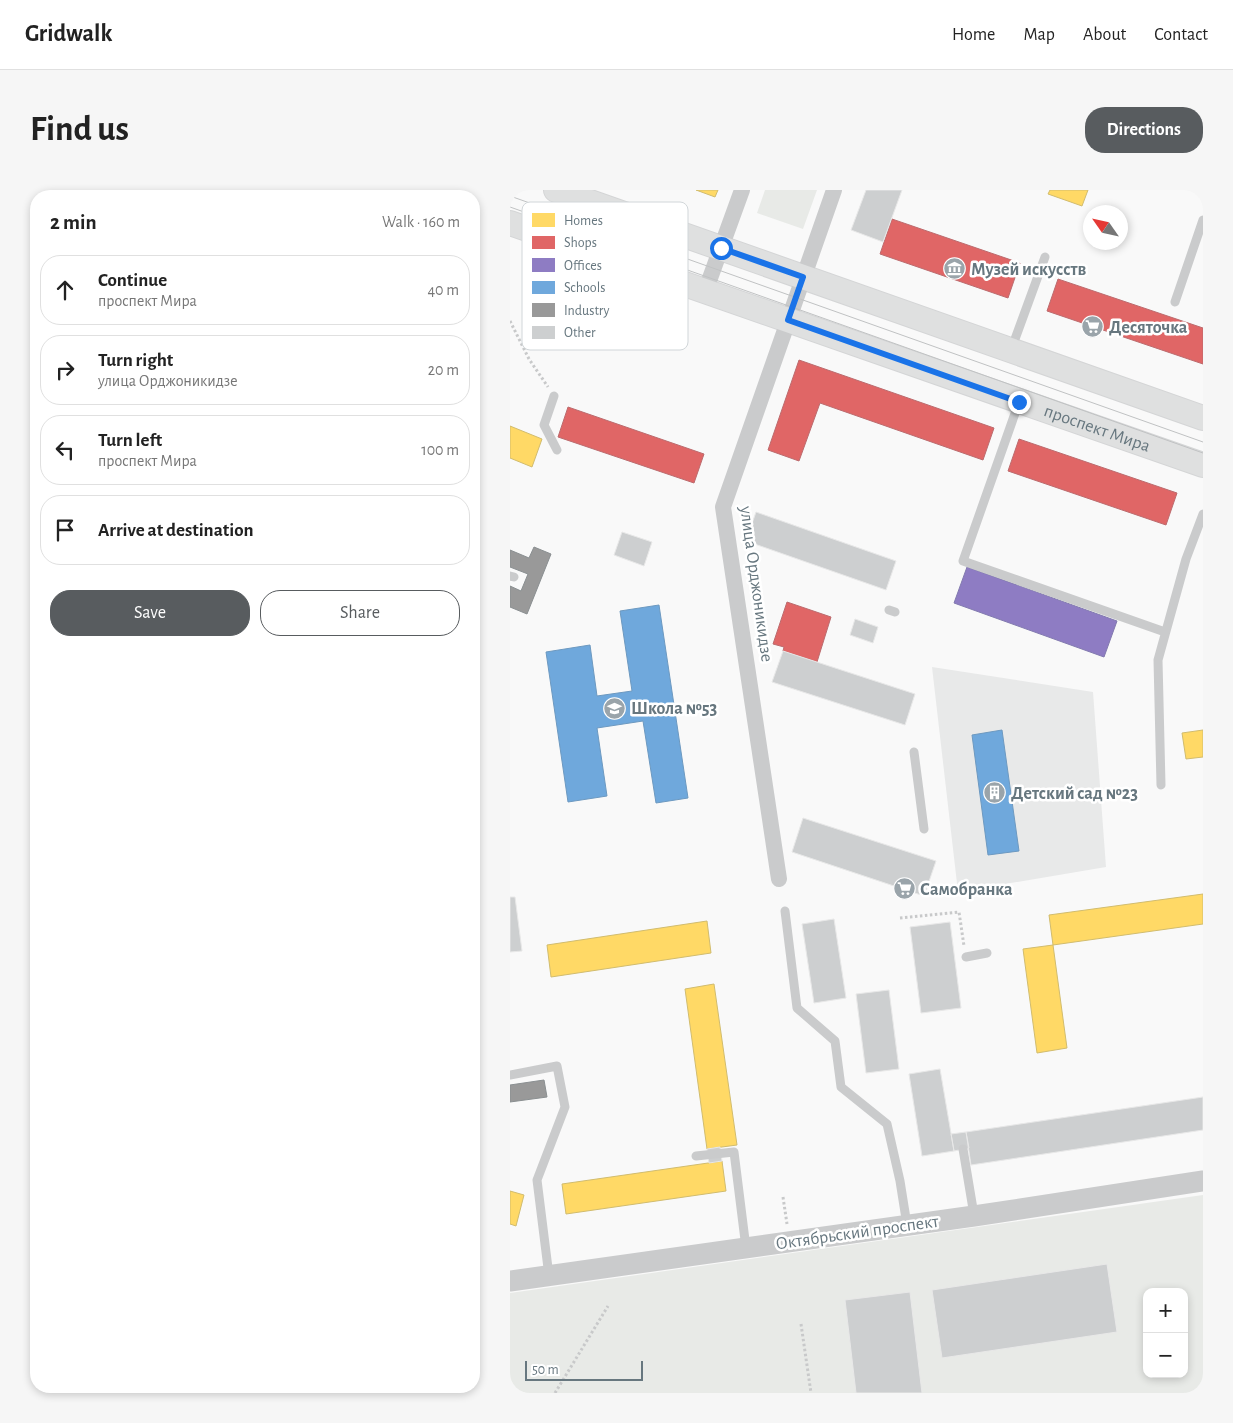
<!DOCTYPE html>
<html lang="en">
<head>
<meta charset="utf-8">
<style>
	:root { --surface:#fff; --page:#f6f6f6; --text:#222; --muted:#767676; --line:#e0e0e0; --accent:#585c5f }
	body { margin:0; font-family:"Alegreya Sans",sans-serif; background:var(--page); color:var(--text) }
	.controls { position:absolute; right:15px; bottom:15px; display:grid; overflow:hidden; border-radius:10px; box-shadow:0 2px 8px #0003 }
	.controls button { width:45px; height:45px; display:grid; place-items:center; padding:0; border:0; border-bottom:1px solid var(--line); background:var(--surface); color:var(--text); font:25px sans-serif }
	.compass { position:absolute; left:573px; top:15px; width:45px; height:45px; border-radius:50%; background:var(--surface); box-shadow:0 2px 8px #0003; rotate:304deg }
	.scale { position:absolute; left:15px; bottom:12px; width:118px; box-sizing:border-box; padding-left:5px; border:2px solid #67777f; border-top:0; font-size:14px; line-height:18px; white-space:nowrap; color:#67777f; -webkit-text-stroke:4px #fff; paint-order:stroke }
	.stop { position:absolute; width:15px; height:15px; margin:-11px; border:4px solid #1a73e8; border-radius:50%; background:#fff }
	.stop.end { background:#1a73e8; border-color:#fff; box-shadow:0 1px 5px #0008 }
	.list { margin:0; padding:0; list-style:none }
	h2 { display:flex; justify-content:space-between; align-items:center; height:65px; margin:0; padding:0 20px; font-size:21px }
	h2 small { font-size:16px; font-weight:400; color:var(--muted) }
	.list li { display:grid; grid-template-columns:32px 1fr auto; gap:15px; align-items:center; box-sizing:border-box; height:70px; margin:0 10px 10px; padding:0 10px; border:1px solid var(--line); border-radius:20px }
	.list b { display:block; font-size:19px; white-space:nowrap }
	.list p { margin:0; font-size:16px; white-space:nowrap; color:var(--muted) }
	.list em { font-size:16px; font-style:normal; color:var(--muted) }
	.actions { display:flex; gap:10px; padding:15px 20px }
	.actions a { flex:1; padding:11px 0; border:1px solid var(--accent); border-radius:20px; text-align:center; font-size:18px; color:var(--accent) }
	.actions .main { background:var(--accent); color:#fff }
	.icon { flex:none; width:28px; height:28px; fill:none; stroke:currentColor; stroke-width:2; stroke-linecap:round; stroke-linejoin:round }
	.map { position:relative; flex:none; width:693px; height:1203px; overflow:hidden; border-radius:20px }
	header { display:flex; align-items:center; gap:30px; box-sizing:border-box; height:70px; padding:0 25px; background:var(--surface); border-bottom:1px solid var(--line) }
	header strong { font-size:24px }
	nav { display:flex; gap:28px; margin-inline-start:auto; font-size:18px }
	.intro { display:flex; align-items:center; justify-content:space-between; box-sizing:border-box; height:120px; padding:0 30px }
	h1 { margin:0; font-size:35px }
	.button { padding:12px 22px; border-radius:20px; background:var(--accent); color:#fff; font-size:18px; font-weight:700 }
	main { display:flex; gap:30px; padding:0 30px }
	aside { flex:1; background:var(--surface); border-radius:20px; box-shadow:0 2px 8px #0003 }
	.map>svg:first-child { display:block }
	.built { fill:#e8e9e9 }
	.green { fill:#e8eae7; fill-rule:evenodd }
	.homes { fill:#ffd966; stroke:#d1bc6e }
	.shops { fill:#e06666; stroke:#bc6b6e }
	.offices { fill:#8e7cc3; stroke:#827aaf }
	.schools { fill:#6fa8dc; stroke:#6d99c0 }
	.industry { fill:#999; stroke:#8a8f91 }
	.building { fill:#cdcfd0; stroke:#e8e8e8 }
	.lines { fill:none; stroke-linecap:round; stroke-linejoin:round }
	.secondary-casing { stroke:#d4d5d6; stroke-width:26 }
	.path { stroke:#c8c9ca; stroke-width:3; stroke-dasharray:2.5 2.5; stroke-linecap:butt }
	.service { stroke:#cacbcc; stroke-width:9 }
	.minor { stroke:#cacbcc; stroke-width:16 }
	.tertiary { stroke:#cacbcc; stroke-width:21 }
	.secondary { stroke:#dfe0e0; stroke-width:24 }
	.tram { stroke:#c0c2c3; stroke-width:1 }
	.route { stroke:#1a73e8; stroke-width:6 }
	.labels { text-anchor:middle; stroke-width:5; stroke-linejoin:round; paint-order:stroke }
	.poi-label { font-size:18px; font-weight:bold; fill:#67777f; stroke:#fff; text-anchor:start }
	.street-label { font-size:18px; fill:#67777f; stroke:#fff }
	.key { fill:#fff; stroke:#d1d6d9; stroke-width:1 }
	.key-label { font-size:14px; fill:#67777f }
</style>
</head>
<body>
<header>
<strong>Gridwalk</strong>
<nav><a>Home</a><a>Map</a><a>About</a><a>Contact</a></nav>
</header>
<div class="intro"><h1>Find us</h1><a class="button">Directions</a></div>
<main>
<aside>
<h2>2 min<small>Walk · 160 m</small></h2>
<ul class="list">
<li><svg class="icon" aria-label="ahead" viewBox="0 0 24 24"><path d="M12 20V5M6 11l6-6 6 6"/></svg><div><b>Continue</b><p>проспект Мира</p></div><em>40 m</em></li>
<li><svg class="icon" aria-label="right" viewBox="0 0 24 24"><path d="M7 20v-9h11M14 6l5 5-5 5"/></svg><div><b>Turn right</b><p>улица Орджоникидзе</p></div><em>20 m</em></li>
<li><svg class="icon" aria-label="left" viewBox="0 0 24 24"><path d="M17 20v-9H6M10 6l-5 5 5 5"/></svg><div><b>Turn left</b><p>проспект Мира</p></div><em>100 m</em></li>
<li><svg class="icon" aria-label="arrive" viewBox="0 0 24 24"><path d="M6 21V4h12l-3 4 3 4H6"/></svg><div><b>Arrive at destination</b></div></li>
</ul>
<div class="actions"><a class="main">Save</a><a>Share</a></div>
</aside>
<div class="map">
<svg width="693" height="1203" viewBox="0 0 693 1203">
	<rect width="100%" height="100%" fill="#f9f9f9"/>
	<path class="built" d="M422,477L583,502L596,677L448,702Z"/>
	<path class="green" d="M255,0H307L293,39L247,23Z
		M693,1005V1203H0V1103ZM637,1102H674V1184H637Z"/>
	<path class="homes" d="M186,0H208L205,7Z
		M540,0H578L572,16L538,4Z
		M0,236L32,249L22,277L0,268Z
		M693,540V567L676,569L672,543Z
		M693,704V734L543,755L539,725Z
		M197,731L201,763L41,787L37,755Z
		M543,755L557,858L527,863L513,759Z
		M204,794L227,955L197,959L175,799Z
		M212,971L216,1001L56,1024L52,994Z
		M0,1001L14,1005L6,1036L0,1034Z"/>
	<path class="shops" d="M382,29L510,73L498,108L370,64Z
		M548,89L693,138V174L537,121Z
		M289,170L484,238L473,270L310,213L289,271L258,260Z
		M58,217L194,264L184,293L48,247Z
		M509,249L667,303L656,335L498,281Z
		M277,412L321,427L307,472L273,461L274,457L263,454Z"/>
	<path class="offices" d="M457,377L607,431L594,467L444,413Z"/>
	<path class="schools" d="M149,415L178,608L146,613L133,531L87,538L97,606L58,612L36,462L80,455L87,506L122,501L110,421Z
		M492,540L509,661L478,665L462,545Z"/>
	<path class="industry" d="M24,357L41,364L17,424L0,417V396L11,401L18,384L0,377V360L19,368Z
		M34,890L37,907L0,912V895Z"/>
	<path class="building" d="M356,0H392L373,52L341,40Z
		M246,322L386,371L376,400L236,351Z
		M112,342L142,352L134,376L104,365Z
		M345,429L368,437L363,453L340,445Z
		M273,461L405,504L395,535L262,492Z
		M293,628L426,671L414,706L282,662Z
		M0,707H5L12,761L0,762Z
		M324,729L336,808L304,813L292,734Z
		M440,732L451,818L411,823L400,737Z
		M379,800L389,879L356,883L346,804Z
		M430,879L444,961L412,966L399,884Z
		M693,907V940L461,975L456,942Z
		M456,942L459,958L444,961L441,944Z
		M210,957L212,971L199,973L197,959Z
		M597,1074L607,1142L432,1168L422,1100Z
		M400,1102L412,1203H346L335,1110Z"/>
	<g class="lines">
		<defs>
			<g id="secondary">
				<path d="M46,0L693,228"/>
				<path id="s1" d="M0,33L693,275"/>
			</g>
		</defs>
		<use href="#secondary" class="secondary-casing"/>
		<path class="path" d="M0,131L19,169L38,197
			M390,728L449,722L454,756
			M273,1007L277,1034
			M291,1134L301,1203
			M45,1203L98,1116"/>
		<path class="service" d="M665,112L693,30
			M501,160L535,67
			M44,206L34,235L47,260
			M509,212L453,371L655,442
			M0,386L4,387
			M379,420L385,422
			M404,562L414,639
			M651,595L648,470L676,369L693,324
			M275,721L287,818L325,851L331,897L377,934L390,991L397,1035
			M456,767L477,763
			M0,885L47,876L55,917L27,990L39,1086
			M453,959L464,1025
			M186,966L224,962L236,1058"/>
		<path class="minor" d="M195,102L232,0
			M269,689L213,317L324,0"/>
		<path class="tertiary" d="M0,1091L464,1026L693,991"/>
		<use href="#secondary" class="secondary"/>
		<path class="tram" d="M0,6L693,252
			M0,17L693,263"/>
	</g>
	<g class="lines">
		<path class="route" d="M211,58L293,87L278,130L509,212"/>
	</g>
	<defs>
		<symbol id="museum-disc" viewBox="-11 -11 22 22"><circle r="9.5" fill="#9aa4aa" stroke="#fff"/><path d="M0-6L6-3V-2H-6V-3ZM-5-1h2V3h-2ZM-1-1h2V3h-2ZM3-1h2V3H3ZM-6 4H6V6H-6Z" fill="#fff"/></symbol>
		<symbol id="supermarket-disc" viewBox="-11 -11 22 22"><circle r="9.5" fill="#9aa4aa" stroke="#fff"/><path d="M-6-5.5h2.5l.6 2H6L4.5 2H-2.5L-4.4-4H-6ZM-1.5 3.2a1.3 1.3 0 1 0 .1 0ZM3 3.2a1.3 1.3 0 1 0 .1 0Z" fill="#fff"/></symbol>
		<symbol id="school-disc" viewBox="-11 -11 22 22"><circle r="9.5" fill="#9aa4aa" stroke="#fff"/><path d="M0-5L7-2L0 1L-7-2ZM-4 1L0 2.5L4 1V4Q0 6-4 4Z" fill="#fff"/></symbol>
		<symbol id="building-disc" viewBox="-11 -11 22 22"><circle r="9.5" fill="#9aa4aa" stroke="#fff"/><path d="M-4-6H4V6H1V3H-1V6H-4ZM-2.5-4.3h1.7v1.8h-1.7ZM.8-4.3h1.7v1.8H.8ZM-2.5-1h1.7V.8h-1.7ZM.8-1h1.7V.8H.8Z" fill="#fff"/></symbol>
	</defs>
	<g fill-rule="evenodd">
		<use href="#museum-disc" x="432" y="66" width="25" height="25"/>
		<use href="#supermarket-disc" x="570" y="124" width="25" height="25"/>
		<use href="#school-disc" x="92" y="506" width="25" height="25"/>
		<use href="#building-disc" x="472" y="590" width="25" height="25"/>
		<use href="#supermarket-disc" x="382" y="686" width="25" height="25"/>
	</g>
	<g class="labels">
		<g class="poi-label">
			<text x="461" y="85">Музей искусств</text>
			<text x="599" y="143">Десяточка</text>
			<text x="121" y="524">Школа №53</text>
			<text x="501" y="609">Детский сад №23</text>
			<text x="410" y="705">Самобранка</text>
		</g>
		<g class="street-label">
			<text dy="6" stroke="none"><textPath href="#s1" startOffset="622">проспект Мира</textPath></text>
			<text transform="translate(247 394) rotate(82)" y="6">улица Орджоникидзе</text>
			<text transform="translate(347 1042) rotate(-8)" y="6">Октябрьский проспект</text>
		</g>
	</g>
	<rect x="12" y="12" width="166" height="148" rx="8" class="key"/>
	<rect x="22" y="23" width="23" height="14" fill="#ffd966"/>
	<rect x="22" y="46" width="23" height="13" fill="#e06666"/>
	<rect x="22" y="68" width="23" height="14" fill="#8e7cc3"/>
	<rect x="22" y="91" width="23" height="13" fill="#6fa8dc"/>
	<rect x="22" y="113" width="23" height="14" fill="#999"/>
	<rect x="22" y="136" width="23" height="13" fill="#cdcfd0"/>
	<g class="key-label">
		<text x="54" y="35">Homes</text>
		<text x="54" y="57">Shops</text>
		<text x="54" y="80">Offices</text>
		<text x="54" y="102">Schools</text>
		<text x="54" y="125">Industry</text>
		<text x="54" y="147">Other</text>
	</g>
</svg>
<div class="controls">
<button>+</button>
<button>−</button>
</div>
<svg class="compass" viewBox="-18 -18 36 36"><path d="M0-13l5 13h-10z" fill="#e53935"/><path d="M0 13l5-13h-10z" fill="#767676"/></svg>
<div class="scale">50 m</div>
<div class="stop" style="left:211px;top:58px"></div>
<div class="stop end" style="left:509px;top:212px"></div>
</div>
</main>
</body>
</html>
